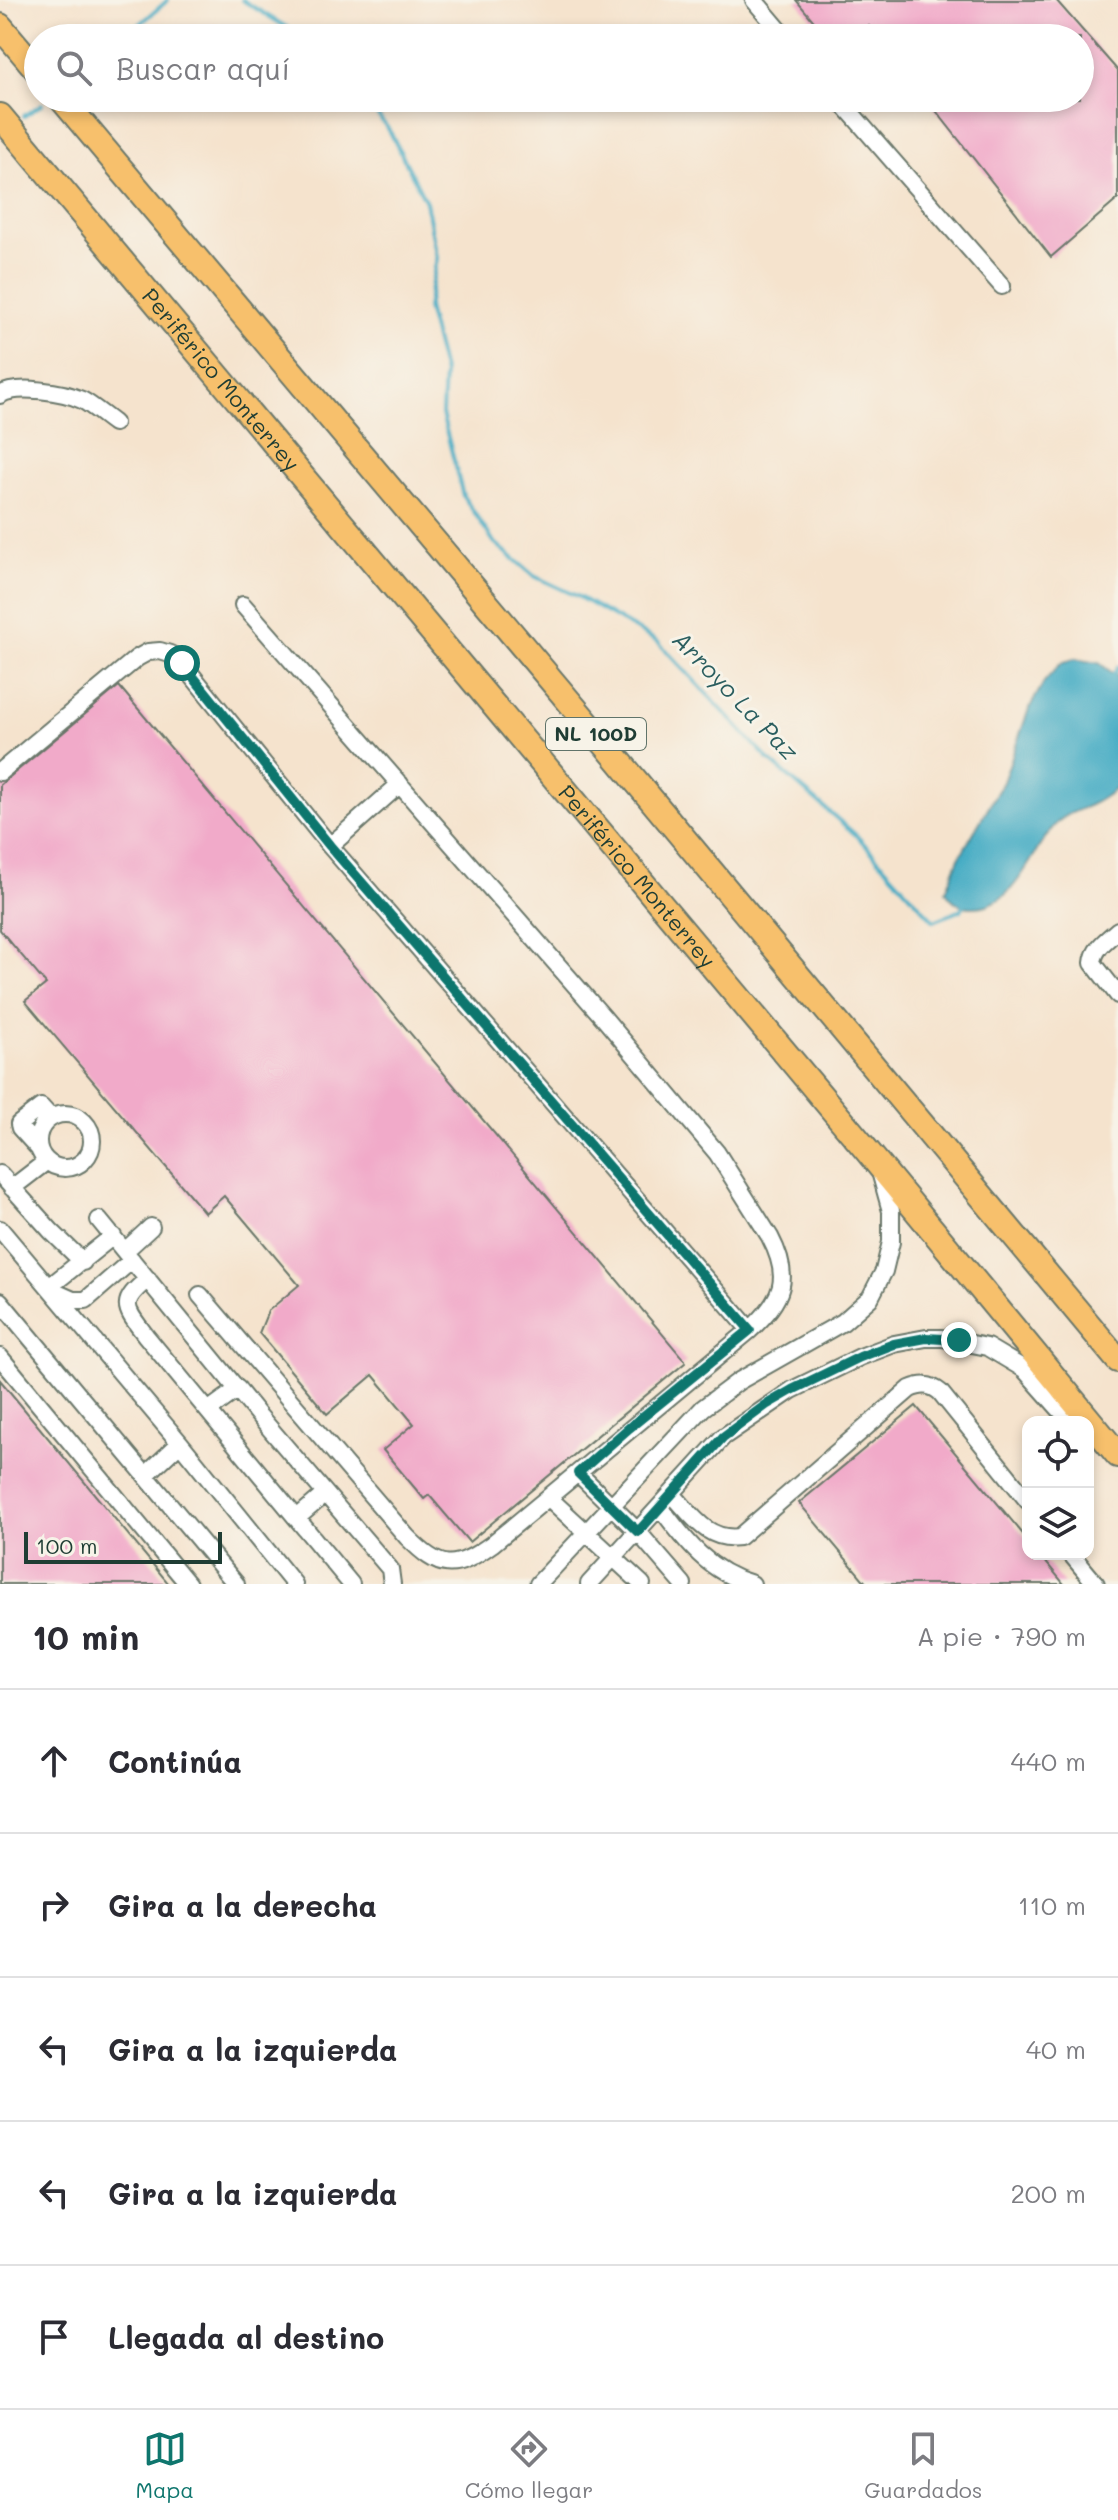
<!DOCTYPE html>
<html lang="es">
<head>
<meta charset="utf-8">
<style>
	:root { --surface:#fff; --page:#f2f2f3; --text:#2b2b33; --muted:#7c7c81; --line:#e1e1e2; --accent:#0f766e }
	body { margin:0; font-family:Mali,sans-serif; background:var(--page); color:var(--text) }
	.controls { position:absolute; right:24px; bottom:24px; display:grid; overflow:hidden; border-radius:16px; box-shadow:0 4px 12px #0003 }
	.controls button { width:72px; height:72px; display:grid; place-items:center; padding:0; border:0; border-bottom:2px solid var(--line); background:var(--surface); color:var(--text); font:40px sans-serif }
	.scale { position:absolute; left:24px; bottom:20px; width:198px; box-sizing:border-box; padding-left:8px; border:4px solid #1f3d34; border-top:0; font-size:22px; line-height:28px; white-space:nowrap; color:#1f3d34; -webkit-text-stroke:6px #f7f3e8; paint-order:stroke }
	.stop { position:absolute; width:24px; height:24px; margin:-18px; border:6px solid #0f766e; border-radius:50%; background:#fff }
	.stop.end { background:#0f766e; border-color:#fff; box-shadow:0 2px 8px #0008 }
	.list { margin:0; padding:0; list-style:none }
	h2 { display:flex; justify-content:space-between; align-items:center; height:104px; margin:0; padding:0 32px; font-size:34px }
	h2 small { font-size:26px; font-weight:400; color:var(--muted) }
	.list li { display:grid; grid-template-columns:52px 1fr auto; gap:24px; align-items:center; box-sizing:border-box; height:144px; padding:0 32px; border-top:2px solid var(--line) }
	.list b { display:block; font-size:30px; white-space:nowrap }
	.list em { font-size:26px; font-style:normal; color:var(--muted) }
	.icon { flex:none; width:44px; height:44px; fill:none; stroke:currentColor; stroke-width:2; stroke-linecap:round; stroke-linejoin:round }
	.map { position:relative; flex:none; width:1118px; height:1584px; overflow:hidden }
	.search { position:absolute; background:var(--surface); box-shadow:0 4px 12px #0003; left:24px; right:24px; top:24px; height:88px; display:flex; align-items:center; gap:20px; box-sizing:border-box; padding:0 28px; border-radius:44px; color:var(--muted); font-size:30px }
	.sheet { height:824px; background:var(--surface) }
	nav { display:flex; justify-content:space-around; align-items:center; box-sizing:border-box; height:112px; border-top:2px solid var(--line); background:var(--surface); font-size:22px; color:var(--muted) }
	nav a { display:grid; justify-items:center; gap:4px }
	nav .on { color:var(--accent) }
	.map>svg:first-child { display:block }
	.water { fill:#45acc4; stroke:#32747c; stroke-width:2 }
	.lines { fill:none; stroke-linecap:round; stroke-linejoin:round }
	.stream { stroke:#45acc4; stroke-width:4 }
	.building { fill:#f1aac9 }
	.minor-casing { stroke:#6a776a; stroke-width:20 }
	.highway-casing { stroke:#6a776a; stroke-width:28 }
	.minor { stroke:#fff; stroke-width:16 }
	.highway { stroke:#f7c06c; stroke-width:24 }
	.route { stroke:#0f766e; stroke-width:10 }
	.labels { text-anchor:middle; stroke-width:6; stroke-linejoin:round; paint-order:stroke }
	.shield { fill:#f7f3e8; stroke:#60746a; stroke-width:2 }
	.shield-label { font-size:20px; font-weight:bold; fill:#1f3d34 }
	.street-label { font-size:22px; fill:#1f3d34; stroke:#f7f3e8 }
	.water-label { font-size:24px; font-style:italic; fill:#2a5e5f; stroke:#f7f3e8 }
</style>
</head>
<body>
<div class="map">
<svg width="1118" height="1584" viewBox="0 0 1118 1584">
	<rect width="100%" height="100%" fill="#f7f3e8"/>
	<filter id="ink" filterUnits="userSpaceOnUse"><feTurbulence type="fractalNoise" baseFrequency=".0125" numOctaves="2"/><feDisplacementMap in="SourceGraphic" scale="16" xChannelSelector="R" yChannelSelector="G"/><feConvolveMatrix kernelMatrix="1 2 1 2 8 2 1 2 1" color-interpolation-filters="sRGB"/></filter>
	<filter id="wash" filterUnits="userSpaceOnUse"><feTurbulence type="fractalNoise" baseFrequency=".006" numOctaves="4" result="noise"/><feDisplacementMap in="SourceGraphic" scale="32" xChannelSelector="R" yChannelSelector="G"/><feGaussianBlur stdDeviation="1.8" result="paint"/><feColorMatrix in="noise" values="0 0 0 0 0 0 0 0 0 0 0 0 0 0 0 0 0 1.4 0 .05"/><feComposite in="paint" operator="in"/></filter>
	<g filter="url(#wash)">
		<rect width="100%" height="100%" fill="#f5e3cd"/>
		<path class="water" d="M1074,659L1099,663L1118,677V787C1110,793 1101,800 1092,804C1080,810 1064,814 1055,825C1029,853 1017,909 970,907C959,906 951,900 946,891L959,858L1003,782L1029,709L1044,682L1060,664Z"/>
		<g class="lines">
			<path class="stream" d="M242,0L304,38
				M124,38L168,0
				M364,98L389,130L426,202L437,258L427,308L444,374L442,414L463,496L494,542L534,576L579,597L658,642L768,759L857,836L934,921L961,910L966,902
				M24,116L42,104
				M1112,677L1118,667"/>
		</g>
		<g id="blocks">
			<path class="building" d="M796,0H1056L1118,71V199L1051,257L926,98H1080V38H879L869,26L859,38H828Z
				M119,686L686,1362L469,1542L429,1495L424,1499L383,1450L414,1424L373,1375L327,1414L259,1333L268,1311L299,1285L224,1196L205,1213L25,1001L46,984L0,930V785Z
				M0,1380L169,1584H0Z
				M916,1406L1028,1540V1554H1039L1064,1584H867L799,1503Z"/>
		</g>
	</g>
	<g filter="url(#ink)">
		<use href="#blocks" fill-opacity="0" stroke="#6a776a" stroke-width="2"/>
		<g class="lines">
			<defs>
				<path id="minor" d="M754,0L786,38
					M838,98L1002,286
					M0,395C16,384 65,392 82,400C93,406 104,416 114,423
					M0,772L137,658L148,652L160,651L170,654L182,663L330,846L750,1330
					M330,846L400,784
					M1118,930C1107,940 1094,948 1093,963L1118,995
					M38 1141a27 27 0 1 1 54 0a27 27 0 1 1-54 0Z
					M39,1149L20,1128L19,1124L41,1107L51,1118
					M0,1174L51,1231L83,1262
					M12,1188L47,1161
					M99,1220L260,1417L390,1569L392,1584
					M0,1229L180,1443L294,1584
					M125,1251L151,1227
					M148,1279C118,1303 125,1308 146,1336L351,1584
					M49,1287L113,1236
					M55,1292L73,1300H86L132,1260
					M200,1295L407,1537C440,1570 453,1572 492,1544L750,1330C783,1299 792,1279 770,1237L717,1153L603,1017L243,605
					M0,1301L236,1584
					M0,1357L188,1584
					M208,1411L238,1389
					M578,1473L638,1532L683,1584
					M146,1475L180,1443
					M672,1494C692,1515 707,1541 739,1537L910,1389C922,1384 930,1384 940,1392L1028,1501
					M549,1498L642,1584
					M660,1507C686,1542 709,1572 752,1584
					M297,1518L325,1494
					M1071,1554L1096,1584
					M538,1584L703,1408L739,1381L843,1322L870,1298L884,1271L891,1242V1211L881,1175
					M589,1584L723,1437L792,1390L860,1357L894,1344L926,1338H942L987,1347L1024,1369L1071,1422"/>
				<g id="highway">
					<path d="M0,26L38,71"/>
					<path d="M61,98L615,756L1118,1360"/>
					<path id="s1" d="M0,116L869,1153L1118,1455"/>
				</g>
			</defs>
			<use href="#minor" class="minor-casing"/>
			<use href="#highway" class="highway-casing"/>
			<use href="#minor" class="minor"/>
			<use href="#highway" class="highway"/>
		</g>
	</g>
	<g class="lines" filter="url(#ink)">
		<path class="route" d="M182,663L330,846L750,1330L629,1428L578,1473L638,1532L723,1437L766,1405L792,1390L860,1357L894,1344L926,1338L959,1340"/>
	</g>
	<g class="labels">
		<rect class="shield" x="546" y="718" width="100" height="32" rx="6"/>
		<g class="shield-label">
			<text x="596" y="741">NL 100D</text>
		</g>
		<g class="street-label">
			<text dy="8" stroke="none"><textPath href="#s1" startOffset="344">Periférico Monterrey</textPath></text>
			<text dy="8" stroke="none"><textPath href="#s1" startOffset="992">Periférico Monterrey</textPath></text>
		</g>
		<g class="water-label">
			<text transform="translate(735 696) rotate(46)" y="8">Arroyo La Paz</text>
		</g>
	</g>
</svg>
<div class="controls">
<button><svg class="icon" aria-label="locate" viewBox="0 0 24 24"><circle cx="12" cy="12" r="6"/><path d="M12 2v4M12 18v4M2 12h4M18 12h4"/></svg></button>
<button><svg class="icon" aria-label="layers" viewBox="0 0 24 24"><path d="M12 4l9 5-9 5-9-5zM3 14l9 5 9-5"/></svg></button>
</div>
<div class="scale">100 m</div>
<div class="stop" style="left:182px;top:663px"></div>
<div class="stop end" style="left:959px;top:1340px"></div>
<div class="search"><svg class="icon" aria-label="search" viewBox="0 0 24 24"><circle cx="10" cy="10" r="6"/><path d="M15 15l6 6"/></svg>Buscar aquí</div>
</div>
<section class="sheet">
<h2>10 min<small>A pie · 790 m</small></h2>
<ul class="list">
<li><svg class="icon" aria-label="ahead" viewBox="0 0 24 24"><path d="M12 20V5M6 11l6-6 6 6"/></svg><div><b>Continúa</b></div><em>440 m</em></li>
<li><svg class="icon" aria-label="right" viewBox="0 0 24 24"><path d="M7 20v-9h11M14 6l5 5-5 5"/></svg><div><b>Gira a la derecha</b></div><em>110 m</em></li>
<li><svg class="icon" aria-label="left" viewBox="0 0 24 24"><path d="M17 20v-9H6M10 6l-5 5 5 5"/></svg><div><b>Gira a la izquierda</b></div><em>40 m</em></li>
<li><svg class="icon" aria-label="left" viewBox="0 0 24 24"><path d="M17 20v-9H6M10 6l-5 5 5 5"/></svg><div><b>Gira a la izquierda</b></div><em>200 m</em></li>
<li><svg class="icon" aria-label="arrive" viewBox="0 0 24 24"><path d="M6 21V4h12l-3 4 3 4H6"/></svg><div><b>Llegada al destino</b></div></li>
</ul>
</section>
<nav>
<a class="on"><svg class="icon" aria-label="map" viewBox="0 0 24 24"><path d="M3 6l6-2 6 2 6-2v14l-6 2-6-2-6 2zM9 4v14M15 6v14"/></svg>Mapa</a>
<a><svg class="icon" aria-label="directions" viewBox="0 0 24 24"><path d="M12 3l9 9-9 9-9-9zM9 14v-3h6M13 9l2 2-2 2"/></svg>Cómo llegar</a>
<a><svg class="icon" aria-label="saved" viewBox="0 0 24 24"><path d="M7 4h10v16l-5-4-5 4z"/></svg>Guardados</a>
</nav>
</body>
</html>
